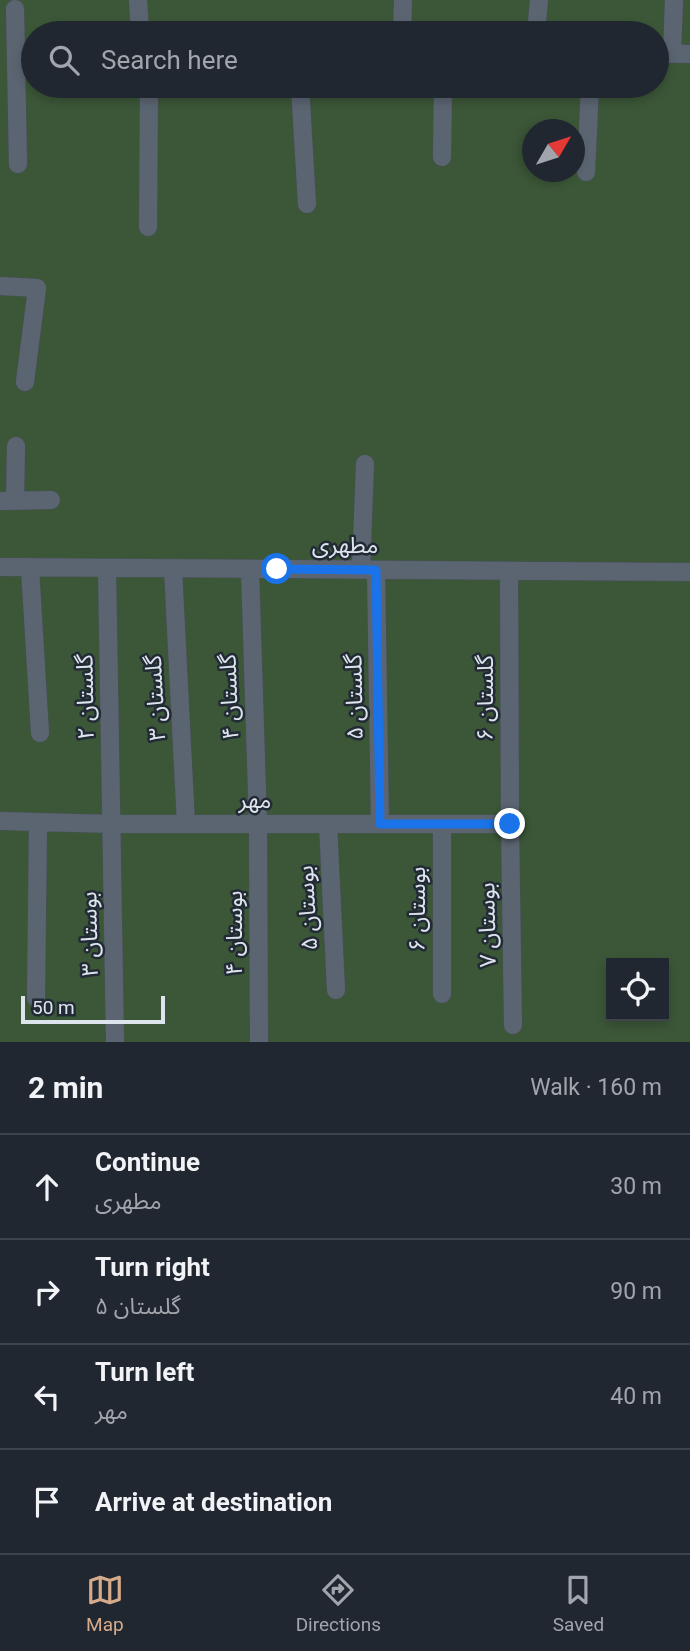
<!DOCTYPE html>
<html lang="en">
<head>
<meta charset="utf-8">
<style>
	:root { --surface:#202730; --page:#2d333c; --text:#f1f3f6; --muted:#a2a5ab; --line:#3d444c; --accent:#d6ab8b }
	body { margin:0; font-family:Roboto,"Noto Sans Arabic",sans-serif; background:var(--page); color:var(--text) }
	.controls { position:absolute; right:21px; bottom:21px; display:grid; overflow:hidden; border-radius:0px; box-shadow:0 4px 10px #0003 }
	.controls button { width:63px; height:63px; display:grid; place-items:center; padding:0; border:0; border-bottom:2px solid var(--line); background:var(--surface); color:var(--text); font:35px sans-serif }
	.compass { position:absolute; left:522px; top:119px; width:63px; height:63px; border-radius:50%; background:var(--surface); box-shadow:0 4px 10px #0003; rotate:51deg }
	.scale { position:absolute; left:21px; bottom:18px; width:144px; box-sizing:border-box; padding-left:7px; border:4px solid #dee4ec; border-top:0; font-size:19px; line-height:24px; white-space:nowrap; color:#dee4ec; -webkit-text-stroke:5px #212a35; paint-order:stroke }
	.stop { position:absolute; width:21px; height:21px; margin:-16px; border:5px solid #1a73e8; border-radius:50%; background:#fff }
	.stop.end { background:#1a73e8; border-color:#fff; box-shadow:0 2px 7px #0008 }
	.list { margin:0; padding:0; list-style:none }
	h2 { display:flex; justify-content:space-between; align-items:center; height:91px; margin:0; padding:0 28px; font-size:30px }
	h2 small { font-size:23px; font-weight:400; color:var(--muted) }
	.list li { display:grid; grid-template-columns:46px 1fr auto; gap:21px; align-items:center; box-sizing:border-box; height:105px; padding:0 28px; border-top:2px solid var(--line) }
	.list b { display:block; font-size:26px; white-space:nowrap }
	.list p { margin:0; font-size:23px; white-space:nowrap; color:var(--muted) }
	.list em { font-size:23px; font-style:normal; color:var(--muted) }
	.icon { flex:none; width:38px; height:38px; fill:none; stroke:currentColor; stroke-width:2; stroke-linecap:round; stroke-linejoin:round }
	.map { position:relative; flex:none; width:690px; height:1042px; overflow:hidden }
	.search { position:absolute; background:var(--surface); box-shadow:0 4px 10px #0003; left:21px; right:21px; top:21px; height:77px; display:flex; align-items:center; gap:18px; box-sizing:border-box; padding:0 24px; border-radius:38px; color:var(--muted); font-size:26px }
	.sheet { height:511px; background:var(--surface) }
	nav { display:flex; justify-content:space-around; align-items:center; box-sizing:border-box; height:98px; border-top:2px solid var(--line); background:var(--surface); font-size:19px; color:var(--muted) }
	nav a { display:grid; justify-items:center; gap:4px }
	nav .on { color:var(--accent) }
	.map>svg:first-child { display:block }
	.green { fill:#3c5738; fill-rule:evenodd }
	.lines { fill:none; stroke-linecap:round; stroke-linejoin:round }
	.minor-casing { stroke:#485059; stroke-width:19 }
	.minor { stroke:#5b6572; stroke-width:18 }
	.route { stroke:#1a73e8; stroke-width:9 }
	.labels { text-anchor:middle; stroke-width:5; stroke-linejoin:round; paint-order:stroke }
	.street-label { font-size:23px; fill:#dee4ec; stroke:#212a35 }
</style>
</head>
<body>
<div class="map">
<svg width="690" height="1042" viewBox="0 0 690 1042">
	<rect width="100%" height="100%" fill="#2b3440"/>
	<path class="green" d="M0,0H690V1042H0ZM33,33H657V86H33ZM532,130H574V172H532ZM611,963H664V1016H611Z"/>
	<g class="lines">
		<defs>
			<path id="minor" d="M138,0L140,33
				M15,9L18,164
				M402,33L403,0
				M536,33L539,0
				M657,53L690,54
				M672,54L674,0
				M300,86L307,204
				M442,157L443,86
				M586,172L590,86
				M148,227L149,86
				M0,286L37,288L25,382
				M0,501L51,500
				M15,501L16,446
				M0,567L690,572
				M30,568L40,733
				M107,568L115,1042
				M173,569L186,824
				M250,569L258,824L259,1042
				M361,570L365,464
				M376,570L380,824
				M509,571L510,824L513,1025
				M0,821L112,824H510
				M328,824L336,990
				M442,994V824
				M36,998L38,822"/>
		</defs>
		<use href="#minor" class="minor-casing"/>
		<use href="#minor" class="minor"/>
	</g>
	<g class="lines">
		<path class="route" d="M277,569L376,570L380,824H510"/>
	</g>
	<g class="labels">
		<g class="street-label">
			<text x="345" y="553">مطهری</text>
			<text transform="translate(85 697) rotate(-91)" y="8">گلستان ۲</text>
			<text transform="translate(229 697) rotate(-92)" y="8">گلستان ۴</text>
			<text transform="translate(354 697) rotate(-91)" y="8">گلستان ۵</text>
			<text transform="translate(155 698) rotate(-93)" y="8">گلستان ۳</text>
			<text transform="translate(485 698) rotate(-90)" y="8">گلستان ۶</text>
			<text x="255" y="808">مهر</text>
			<text transform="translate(307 908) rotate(-93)" y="8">بوستان ۵</text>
			<text transform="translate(417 909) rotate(-90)" y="8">بوستان ۶</text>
			<text transform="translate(487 925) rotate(-91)" y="8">بوستان ۷</text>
			<text transform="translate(234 933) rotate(-90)" y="8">بوستان ۴</text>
			<text transform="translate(89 934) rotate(-91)" y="8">بوستان ۳</text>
		</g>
	</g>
</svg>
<div class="controls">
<button><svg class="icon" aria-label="locate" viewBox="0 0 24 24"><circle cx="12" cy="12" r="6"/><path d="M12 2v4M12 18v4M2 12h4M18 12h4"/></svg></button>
</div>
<svg class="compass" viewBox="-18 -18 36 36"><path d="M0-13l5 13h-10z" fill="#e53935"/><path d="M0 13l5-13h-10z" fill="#a2a5ab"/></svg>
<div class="scale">50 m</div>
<div class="stop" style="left:277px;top:569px"></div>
<div class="stop end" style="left:510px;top:824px"></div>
<div class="search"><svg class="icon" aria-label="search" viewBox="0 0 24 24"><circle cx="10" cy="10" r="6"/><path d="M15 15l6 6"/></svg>Search here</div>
</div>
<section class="sheet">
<h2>2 min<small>Walk · 160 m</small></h2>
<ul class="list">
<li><svg class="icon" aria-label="ahead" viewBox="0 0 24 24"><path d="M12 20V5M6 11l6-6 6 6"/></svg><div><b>Continue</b><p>مطهری</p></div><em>30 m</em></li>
<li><svg class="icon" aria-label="right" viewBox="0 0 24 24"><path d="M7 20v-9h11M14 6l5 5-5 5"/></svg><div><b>Turn right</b><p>گلستان ۵</p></div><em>90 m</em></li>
<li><svg class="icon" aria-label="left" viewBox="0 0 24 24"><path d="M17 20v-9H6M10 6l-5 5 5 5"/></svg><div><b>Turn left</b><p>مهر</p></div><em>40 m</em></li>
<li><svg class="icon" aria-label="arrive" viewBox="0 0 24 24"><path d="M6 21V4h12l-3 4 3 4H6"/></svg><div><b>Arrive at destination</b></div></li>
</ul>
</section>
<nav>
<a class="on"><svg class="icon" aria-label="map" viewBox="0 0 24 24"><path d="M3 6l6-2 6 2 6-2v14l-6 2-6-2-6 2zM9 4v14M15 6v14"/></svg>Map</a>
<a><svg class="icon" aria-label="directions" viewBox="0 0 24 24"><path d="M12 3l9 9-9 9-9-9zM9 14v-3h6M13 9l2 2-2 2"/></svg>Directions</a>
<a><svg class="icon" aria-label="saved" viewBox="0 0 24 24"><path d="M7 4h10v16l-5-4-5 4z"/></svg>Saved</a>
</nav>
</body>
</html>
